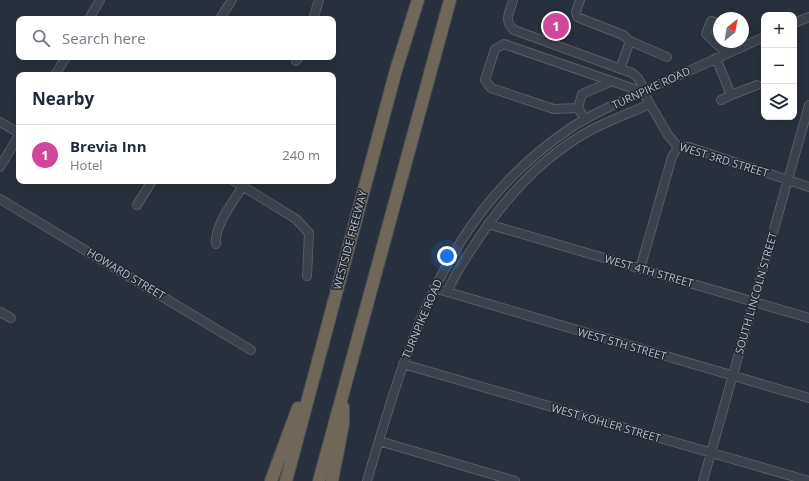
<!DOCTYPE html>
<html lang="en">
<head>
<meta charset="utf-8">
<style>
	:root { --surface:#fff; --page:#f6f6f7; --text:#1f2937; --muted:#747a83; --line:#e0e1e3; --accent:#2563eb }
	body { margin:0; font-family:"Open Sans",sans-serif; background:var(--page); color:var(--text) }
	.controls { position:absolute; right:12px; top:12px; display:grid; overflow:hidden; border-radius:8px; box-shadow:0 4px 16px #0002 }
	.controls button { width:36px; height:36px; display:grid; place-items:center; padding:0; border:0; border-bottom:1px solid var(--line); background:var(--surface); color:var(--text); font:20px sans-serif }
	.compass { position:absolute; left:713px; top:12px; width:36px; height:36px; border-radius:50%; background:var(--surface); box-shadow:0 4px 16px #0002; rotate:31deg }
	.you { position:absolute; left:447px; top:256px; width:14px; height:14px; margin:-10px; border:3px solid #fff; border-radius:50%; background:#1a73e8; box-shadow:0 0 0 6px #1a73e833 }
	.badge { display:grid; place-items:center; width:26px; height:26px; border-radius:50%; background:var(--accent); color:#fff; font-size:13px; font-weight:700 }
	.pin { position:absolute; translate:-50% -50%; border:2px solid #fff; box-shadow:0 1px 4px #0006 }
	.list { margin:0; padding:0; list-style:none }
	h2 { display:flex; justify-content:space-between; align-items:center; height:52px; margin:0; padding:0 16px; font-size:17px }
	h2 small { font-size:13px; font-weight:400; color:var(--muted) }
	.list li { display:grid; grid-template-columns:26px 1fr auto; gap:12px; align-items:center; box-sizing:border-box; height:60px; padding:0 16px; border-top:1px solid var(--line) }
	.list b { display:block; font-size:15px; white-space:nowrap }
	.list p { margin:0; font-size:13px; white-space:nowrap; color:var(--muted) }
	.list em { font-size:13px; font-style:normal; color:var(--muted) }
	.icon { flex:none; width:22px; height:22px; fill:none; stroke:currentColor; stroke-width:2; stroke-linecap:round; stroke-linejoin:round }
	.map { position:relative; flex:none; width:809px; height:481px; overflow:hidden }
	.search { position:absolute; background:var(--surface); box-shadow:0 4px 16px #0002; left:16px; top:16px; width:320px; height:44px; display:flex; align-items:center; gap:10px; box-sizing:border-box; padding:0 14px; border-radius:8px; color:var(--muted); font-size:15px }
	.panel { position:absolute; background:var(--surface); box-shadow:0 4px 16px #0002; left:16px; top:72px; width:320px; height:112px; border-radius:8px }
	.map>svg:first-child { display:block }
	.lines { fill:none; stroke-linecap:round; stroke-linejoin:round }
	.minor-casing { stroke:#565d67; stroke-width:10 }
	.highway-casing { stroke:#464d57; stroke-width:14 }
	.minor { stroke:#3b424c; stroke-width:8 }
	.highway { stroke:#716759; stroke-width:12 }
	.labels { text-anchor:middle; stroke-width:3; stroke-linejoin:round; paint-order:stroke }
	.street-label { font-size:11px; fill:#b7bec7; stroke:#202731 }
</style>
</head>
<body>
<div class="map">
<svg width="809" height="481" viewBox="0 0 809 481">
	<rect width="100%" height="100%" fill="#27303c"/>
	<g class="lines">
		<defs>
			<path id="minor" d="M513,0C510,13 503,20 514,30L632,73L638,78L645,90
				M580,0L576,12L577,17L623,35L630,41L620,69
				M221,17L232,0
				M89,19L100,0
				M313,19L319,0
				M794,23L809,17
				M719,24L711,21L706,34L726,53
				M630,41L667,57
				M716,58L731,95L757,85
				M296,61L299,57
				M55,75L66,57
				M721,100L731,95
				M578,108L554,109L491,88L485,80L495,49L504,44L643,92L668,135L678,147H689L809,187
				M585,119L578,108L582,94L612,81
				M0,122L19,133
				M0,167L19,135
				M234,181L296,219L309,233L307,276
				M0,199L251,350
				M137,205L152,181
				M488,224L809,318
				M216,244C214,226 233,202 243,186
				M640,269L672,157L678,147
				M434,288L809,398
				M447,292C454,276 463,262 473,247C503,200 541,157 591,130C610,120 630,113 650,104
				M0,312L11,318
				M403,364L809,481
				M379,441L515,481
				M367,481C408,342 444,213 572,127C597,111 624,100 651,88C689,71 726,54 764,37
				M703,481L809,105"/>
			<path id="highway" d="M271,481L298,408
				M286,481L396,70L418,0
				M319,481L450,0
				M332,481L343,424V407"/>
		</defs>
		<use href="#minor" class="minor-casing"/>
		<use href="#highway" class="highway-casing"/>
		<use href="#minor" class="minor"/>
		<use href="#highway" class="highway"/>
	</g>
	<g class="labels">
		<g class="street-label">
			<text transform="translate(651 88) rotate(-25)" y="4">TURNPIKE ROAD</text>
			<text transform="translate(724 160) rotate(17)" y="4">WEST 3RD STREET</text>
			<text transform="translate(350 240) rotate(-75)" y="4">WESTSIDE FREEWAY</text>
			<text transform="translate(649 271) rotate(16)" y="4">WEST 4TH STREET</text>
			<text transform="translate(126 274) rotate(31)" y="4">HOWARD STREET</text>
			<text transform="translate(756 293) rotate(-74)" y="4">SOUTH LINCOLN STREET</text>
			<text transform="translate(422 319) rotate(-67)" y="4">TURNPIKE ROAD</text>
			<text transform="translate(622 344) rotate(16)" y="4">WEST 5TH STREET</text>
			<text transform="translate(606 423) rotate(16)" y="4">WEST KOHLER STREET</text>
		</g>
	</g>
</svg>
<div class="controls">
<button>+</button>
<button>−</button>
<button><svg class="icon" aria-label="layers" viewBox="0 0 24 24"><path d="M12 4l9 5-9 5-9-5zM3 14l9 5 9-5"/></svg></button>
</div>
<svg class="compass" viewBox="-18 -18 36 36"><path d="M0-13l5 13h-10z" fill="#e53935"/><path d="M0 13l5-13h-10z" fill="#747a83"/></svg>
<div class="you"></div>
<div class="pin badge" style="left:556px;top:26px;background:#d1479c">1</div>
<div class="search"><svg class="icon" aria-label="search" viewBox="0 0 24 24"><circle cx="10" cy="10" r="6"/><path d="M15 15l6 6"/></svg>Search here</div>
<section class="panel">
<h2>Nearby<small></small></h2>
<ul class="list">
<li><span class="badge" style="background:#d1479c">1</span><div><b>Brevia Inn</b><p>Hotel</p></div><em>240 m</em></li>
</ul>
</section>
</div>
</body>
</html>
